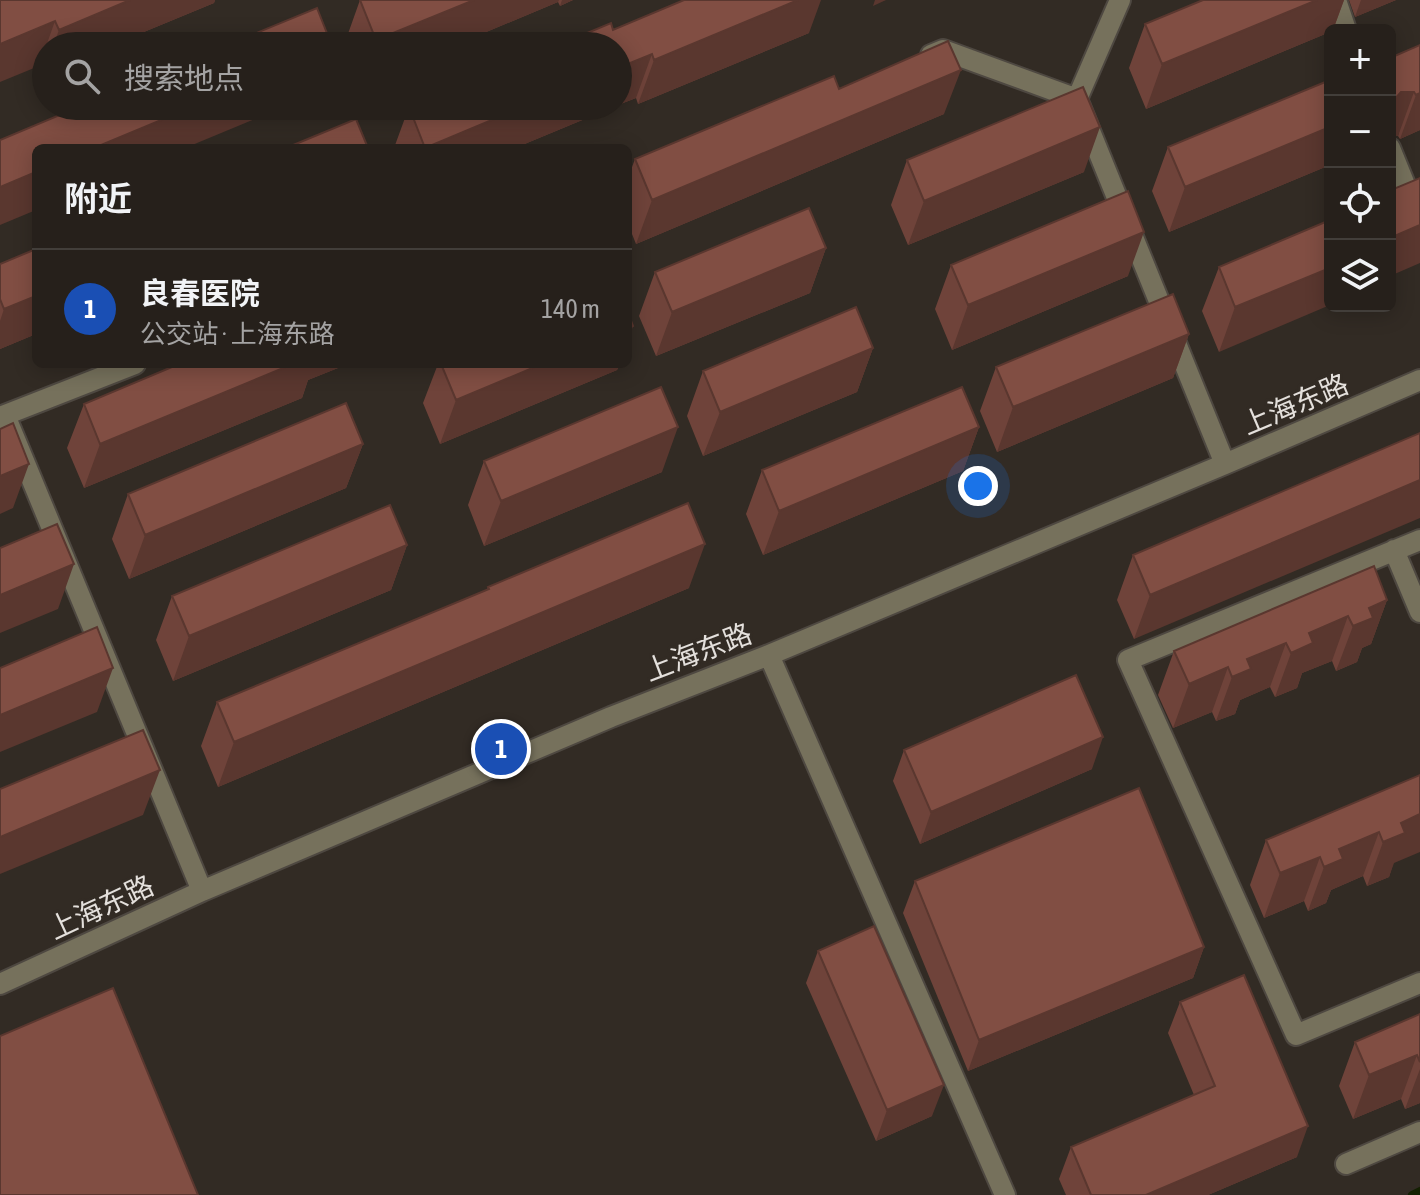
<!DOCTYPE html>
<html lang="zh">
<head>
<meta charset="utf-8">
<style>
	:root { --surface:#26201b; --page:#322d28; --text:#f1f3f6; --muted:#a4a3a3; --line:#423e3a; --accent:#d93025 }
	body { margin:0; font-family:"Asap Condensed","Noto Sans SC",sans-serif; background:var(--page); color:var(--text) }
	.controls { position:absolute; right:24px; top:24px; display:grid; overflow:hidden; border-radius:12px; box-shadow:0 4px 20px #0003 }
	.controls button { width:72px; height:72px; display:grid; place-items:center; padding:0; border:0; border-bottom:2px solid var(--line); background:var(--surface); color:var(--text); font:40px sans-serif }
	.you { position:absolute; left:978px; top:486px; width:28px; height:28px; margin:-20px; border:6px solid #fff; border-radius:50%; background:#1a73e8; box-shadow:0 0 0 12px #1a73e833 }
	.badge { display:grid; place-items:center; width:52px; height:52px; border-radius:50%; background:var(--accent); color:#fff; font-size:26px; font-weight:700 }
	.pin { position:absolute; translate:-50% -50%; border:4px solid #fff; box-shadow:0 2px 8px #0006 }
	.list { margin:0; padding:0; list-style:none }
	h2 { display:flex; justify-content:space-between; align-items:center; height:104px; margin:0; padding:0 32px; font-size:34px }
	h2 small { font-size:26px; font-weight:400; color:var(--muted) }
	.list li { display:grid; grid-template-columns:52px 1fr auto; gap:24px; align-items:center; box-sizing:border-box; height:120px; padding:0 32px; border-top:2px solid var(--line) }
	.list b { display:block; font-size:30px; white-space:nowrap }
	.list p { margin:0; font-size:26px; white-space:nowrap; color:var(--muted) }
	.list em { font-size:26px; font-style:normal; color:var(--muted) }
	.icon { flex:none; width:44px; height:44px; fill:none; stroke:currentColor; stroke-width:2; stroke-linecap:round; stroke-linejoin:round }
	.map { position:relative; flex:none; width:1420px; height:1195px; overflow:hidden }
	.search { position:absolute; background:var(--surface); box-shadow:0 4px 20px #0003; left:32px; top:32px; width:600px; height:88px; display:flex; align-items:center; gap:20px; box-sizing:border-box; padding:0 28px; border-radius:44px; color:var(--muted); font-size:30px }
	.panel { position:absolute; background:var(--surface); box-shadow:0 4px 20px #0003; left:32px; top:144px; width:600px; height:224px; border-radius:12px }
	.map>svg:first-child { display:block }
	.lines { fill:none; stroke-linecap:round; stroke-linejoin:round }
	.stream { stroke:#142102; stroke-width:8 }
	.minor-casing { stroke:#4e4841; stroke-width:24 }
	.minor { stroke:#76715c; stroke-width:20 }
	.wall { fill:#6f433a }
	.shaded-wall { fill:#5a372f }
	.building { fill:#814e43; stroke:#5a372f; stroke-width:2 }
	.labels { text-anchor:middle; stroke-width:6; stroke-linejoin:round; paint-order:stroke }
	.street-label { font-size:28px; fill:#e4e0dc; stroke:#322b24 }
</style>
</head>
<body>
<div class="map">
<svg width="1420" height="1195" viewBox="0 0 1420 1195">
	<rect width="100%" height="100%" fill="#322b24"/>
	<g class="lines">
		<path class="stream" d="M1412,1195L1420,1191"/>
		<defs>
			<path id="minor" d="M1120,0L1077,99L1225,464
				M1336,0L1346,30
				M931,55L943,50L1077,99
				M1390,148L1412,202L1420,198
				M135,364L5,415L202,891
				M1420,540L1128,660L1296,1035L1420,983
				M1394,550L1420,612
				M769,655L1005,1195
				M0,984L202,891L611,717L769,655L1225,464L1420,380
				M1346,1164L1420,1132"/>
		</defs>
		<use href="#minor" class="minor-casing"/>
		<use href="#minor" class="minor"/>
	</g>
	<path class="wall" d="M0,0H215L214,3L110,46H46V73L43,74L39,66Z
		M360,0H573L560,6L558,2L453,46H344V45Z
		M1344,0L1333,30H1330V32L1146,109L1129,68L1145,24Z
		M1349,0H1396L1355,17Z
		M809,33L638,104L636,98L618,105V46Z
		M1420,45V130L1400,139L1398,136Z
		M1330,80V165L1169,232L1152,191L1168,147Z
		M839,89L944,114L636,244L628,224V178L635,159Z
		M411,106H616L515,148H394L409,107Z
		M907,160L1084,172L908,245L891,205Z
		M1330,220L1219,352L1202,311L1219,267Z
		M826,248L810,293L656,356L639,316L655,272Z
		M0,264L36,334L0,349Z
		M951,265L1128,276L952,350L935,309Z
		M1189,334L1173,378L997,452L980,411L996,367Z
		M873,348L857,392L703,456L687,416L703,371Z
		M179,364H348L308,380L302,398L84,488L67,448L84,404Z
		M438,364H620L617,370L440,444L423,403Z
		M979,427L963,471L763,555L746,514L762,470Z
		M1420,433L1134,639L1117,600L1133,555Z
		M363,444L346,488L129,579L112,539L128,494Z
		M484,461L662,472L484,546L468,505Z
		M407,545L391,590L173,681L156,640L172,596Z
		M488,587L689,588L218,787L201,746L217,702L487,590Z
		M1387,600L1371,644L1362,648L1357,662L1336,671L1332,661L1302,673L1297,688L1275,697L1270,687L1240,700L1235,714L1216,721L1212,712L1173,728L1158,695L1174,651Z
		M904,750L1092,769L920,844L893,781Z
		M1420,775L1389,877L1367,886L1363,876L1331,890L1326,903L1308,911L1304,901L1264,918L1250,885L1266,840Z
		M915,881L1204,947L1193,978L968,1071L903,913Z
		M818,951L932,1116L876,1141L806,983Z
		M1180,1002L1297,1157L1208,1195H1066L1059,1179L1071,1147L1194,1095L1168,1033Z
		M1420,1014V1103L1405,1109L1401,1099L1353,1119L1339,1086L1355,1042Z"/>
	<path class="shaded-wall" d="M130,0H215L214,3L110,46H53L59,30Z
		M474,0H559L558,2L453,46H374L376,40Z
		M562,0H573L560,6Z
		M798,0H821L809,33L638,104L654,60Z
		M875,0H886L873,6Z
		M1317,0H1344L1333,30H1330V32L1146,109L1162,64Z
		M1361,0H1396L1355,17Z
		M55,21L39,66L0,82V44Z
		M652,54L636,98L618,105V68Z
		M961,70L944,114L636,244L652,200Z
		M1401,92H1414L1398,136H1390V102Z
		M1420,93V130L1400,139L1416,95Z
		M195,106H286L185,148H94Z
		M525,106H616L515,148H425Z
		M1100,127L1084,172L908,245L924,201Z
		M1330,127V165L1169,232L1185,187Z
		M36,172V210L0,225V187Z
		M1420,225V263L1390,276V238Z
		M1144,232L1128,276L952,350L968,305Z
		M826,248L810,293L656,356L672,312Z
		M1330,268V305L1219,352L1235,307Z
		M36,296V334L0,349V321L4,309Z
		M633,326L628,341V328Z
		M1189,334L1173,378L997,452L1013,407Z
		M873,348L857,392L703,456L720,412Z
		M293,364H348L308,380L302,398L84,488L100,444Z
		M542,364H620L617,370L440,444L456,400Z
		M678,427L662,472L484,546L501,501Z
		M979,427L963,471L763,555L779,511Z
		M363,444L346,488L129,579L145,535Z
		M29,464L13,508L0,514V476Z
		M1420,480V518L1134,639L1150,595Z
		M705,544L689,588L218,787L234,742Z
		M407,545L391,590L173,681L189,636Z
		M74,564L58,609L0,633V595Z
		M1387,600L1371,644L1362,648L1357,662L1336,671L1353,626L1369,608Z
		M1348,616L1332,661L1302,673L1297,688L1275,697L1291,653L1309,633Z
		M1286,643L1270,687L1240,700L1235,714L1216,721L1232,677L1247,659Z
		M1228,667L1212,712L1173,728L1189,684Z
		M113,668L97,712L0,752V715Z
		M1103,737L1092,769L920,844L931,812Z
		M160,770L143,815L0,874V837Z
		M1420,814V852L1394,863L1389,877L1367,886L1383,842L1401,823Z
		M1379,832L1363,876L1331,890L1326,903L1308,911L1324,867L1339,849Z
		M1320,857L1304,901L1264,918L1280,873Z
		M1204,947L1193,978L968,1071L979,1040Z
		M1417,1055L1401,1099L1353,1119L1369,1075Z
		M1420,1069V1103L1405,1109Z
		M944,1085L932,1116L876,1141L887,1110Z
		M1308,1126L1297,1157L1208,1195H1146Z"/>
	<path class="building" d="M0,0H130L59,30L55,21L0,44Z
		M360,0H474L376,40Z
		M684,0H798L654,60L652,54L618,68V46H556L611,23L613,30Z
		M1203,0H1317L1162,64L1145,24Z
		M317,8L332,46H225Z
		M948,41L961,70L652,200L635,159L834,76L839,89Z
		M1420,45V93L1416,95L1414,92H1401L1394,100L1390,102V58Z
		M1330,80V127L1185,187L1168,147Z
		M1083,87L1100,127L924,201L907,160Z
		M81,106H195L94,148H36V172L0,187V140Z
		M411,106H525L425,148L409,107Z
		M356,119L368,148H286Z
		M1420,178V225L1390,238V195L1392,194L1391,190Z
		M1128,191L1144,232L968,305L951,265Z
		M809,208L826,248L672,312L655,272Z
		M1330,220V268L1235,307L1219,267Z
		M36,249V296L4,309L0,299V264Z
		M1173,294L1189,334L1013,407L996,367Z
		M856,307L873,348L720,412L703,371Z
		M628,313L633,326L628,328Z
		M179,364H293L100,444L84,404Z
		M441,364H542L456,400Z
		M661,387L678,427L501,501L484,461Z
		M962,387L979,427L779,511L762,470Z
		M346,403L363,444L145,535L128,494Z
		M13,423L29,464L0,476V429Z
		M1420,433V480L1150,595L1133,555Z
		M688,503L705,544L234,742L217,702L489,589L488,587Z
		M390,505L407,545L189,636L172,596Z
		M57,524L74,564L0,595V548Z
		M1374,566L1387,600L1369,608L1373,618L1353,626L1348,616L1309,633L1313,643L1291,653L1286,643L1247,659L1251,669L1232,677L1228,667L1189,684L1174,651Z
		M97,627L113,668L0,715V668Z
		M1076,675L1103,737L931,812L904,750Z
		M143,730L160,770L0,837V789Z
		M1420,775V814L1401,823L1405,833L1383,842L1379,832L1339,849L1343,859L1324,867L1320,857L1280,873L1266,840Z
		M1139,788L1204,947L979,1040L915,881Z
		M874,926L944,1085L887,1110L818,951Z
		M1244,975L1308,1126L1146,1195H1091L1071,1147L1215,1086L1180,1002Z
		M113,988L198,1195H0V1036Z
		M1420,1014V1062L1417,1055L1369,1075L1355,1042Z"/>
	<g class="labels">
		<g class="street-label">
			<text transform="translate(1295 404) rotate(-23)" y="10">上海东路</text>
			<text transform="translate(698 652) rotate(-21)" y="10">上海东路</text>
			<text transform="translate(101 907) rotate(-25)" y="10">上海东路</text>
		</g>
	</g>
</svg>
<div class="controls">
<button>+</button>
<button>−</button>
<button><svg class="icon" aria-label="locate" viewBox="0 0 24 24"><circle cx="12" cy="12" r="6"/><path d="M12 2v4M12 18v4M2 12h4M18 12h4"/></svg></button>
<button><svg class="icon" aria-label="layers" viewBox="0 0 24 24"><path d="M12 4l9 5-9 5-9-5zM3 14l9 5 9-5"/></svg></button>
</div>
<div class="you"></div>
<div class="pin badge" style="left:501px;top:749px;background:#1a4fb4">1</div>
<div class="search"><svg class="icon" aria-label="search" viewBox="0 0 24 24"><circle cx="10" cy="10" r="6"/><path d="M15 15l6 6"/></svg>搜索地点</div>
<section class="panel">
<h2>附近<small></small></h2>
<ul class="list">
<li><span class="badge" style="background:#1a4fb4">1</span><div><b>良春医院</b><p>公交站 · 上海东路</p></div><em>140 m</em></li>
</ul>
</section>
</div>
</body>
</html>
